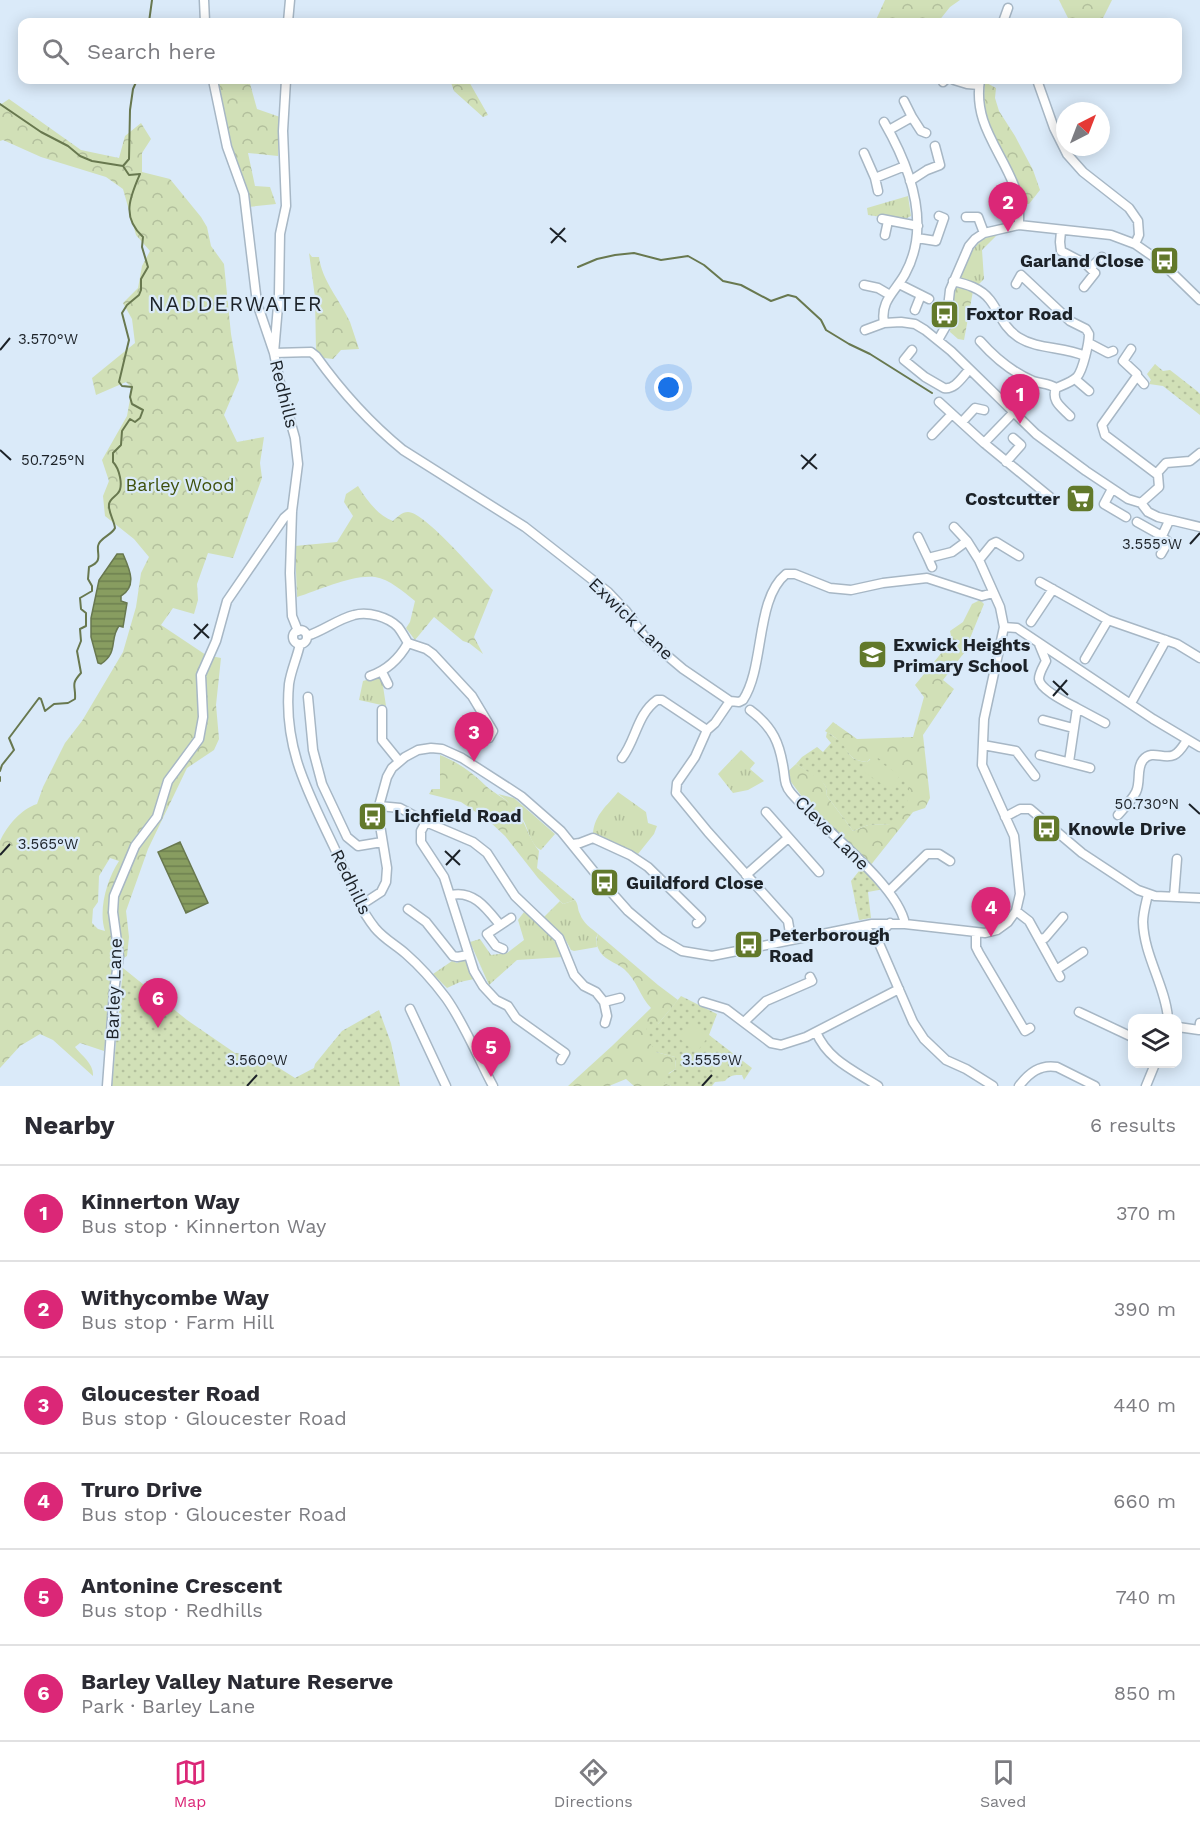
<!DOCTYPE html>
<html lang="en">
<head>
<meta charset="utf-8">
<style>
	:root { --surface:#fff; --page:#f7f7f7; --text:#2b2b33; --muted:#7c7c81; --line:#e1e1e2; --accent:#db2777 }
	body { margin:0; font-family:"Work Sans",sans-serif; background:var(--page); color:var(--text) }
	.controls { position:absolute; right:18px; bottom:18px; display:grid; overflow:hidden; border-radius:12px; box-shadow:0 3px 15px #0003 }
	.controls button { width:54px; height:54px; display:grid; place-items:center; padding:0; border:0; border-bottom:2px solid var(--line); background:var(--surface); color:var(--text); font:30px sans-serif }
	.compass { position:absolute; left:1056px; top:102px; width:54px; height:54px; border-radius:50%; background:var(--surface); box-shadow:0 3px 15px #0003; rotate:42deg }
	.you { position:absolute; left:669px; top:388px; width:21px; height:21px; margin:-15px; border:4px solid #fff; border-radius:50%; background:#1a73e8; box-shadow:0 0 0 9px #1a73e833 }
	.badge { display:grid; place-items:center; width:39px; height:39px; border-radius:50%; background:var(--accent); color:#fff; font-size:20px; font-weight:700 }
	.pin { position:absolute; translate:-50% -50px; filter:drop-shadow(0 2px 3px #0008) }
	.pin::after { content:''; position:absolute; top:32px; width:21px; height:18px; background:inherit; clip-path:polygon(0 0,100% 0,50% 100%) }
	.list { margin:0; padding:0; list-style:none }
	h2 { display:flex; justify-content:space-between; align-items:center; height:78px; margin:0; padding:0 24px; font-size:26px }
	h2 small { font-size:20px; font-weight:400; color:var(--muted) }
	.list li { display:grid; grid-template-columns:39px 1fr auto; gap:18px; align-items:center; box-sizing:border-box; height:96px; padding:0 24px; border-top:2px solid var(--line) }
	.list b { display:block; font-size:22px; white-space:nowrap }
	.list p { margin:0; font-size:20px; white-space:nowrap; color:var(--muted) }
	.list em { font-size:20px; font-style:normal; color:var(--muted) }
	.icon { flex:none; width:33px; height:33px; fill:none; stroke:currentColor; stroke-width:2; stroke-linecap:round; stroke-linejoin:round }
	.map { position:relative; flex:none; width:1200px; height:1086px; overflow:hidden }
	.search { position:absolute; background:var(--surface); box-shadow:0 3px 15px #0003; left:18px; right:18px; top:18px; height:66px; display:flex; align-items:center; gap:15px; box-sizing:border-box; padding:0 21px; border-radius:12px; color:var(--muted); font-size:22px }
	.sheet { height:654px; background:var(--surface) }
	nav { display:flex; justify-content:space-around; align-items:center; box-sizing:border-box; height:84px; border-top:2px solid var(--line); background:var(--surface); font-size:16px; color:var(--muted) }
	nav a { display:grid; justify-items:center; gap:3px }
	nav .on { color:var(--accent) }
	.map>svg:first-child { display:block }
	.grass { fill:url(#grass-tufts) }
	.forest { fill:url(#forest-crowns); fill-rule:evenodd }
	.park { fill:url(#park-dots) }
	.pitch { fill:#d1e0b7 }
	.water { fill:url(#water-rules); stroke:#68784f; stroke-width:1.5 }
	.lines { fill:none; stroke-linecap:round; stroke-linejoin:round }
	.stream { stroke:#68784f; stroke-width:2 }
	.minor-casing { stroke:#a7b7c5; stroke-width:11 }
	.minor { stroke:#fff; stroke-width:8 }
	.ticks { fill:none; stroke:#1c2228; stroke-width:2 }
	.labels { text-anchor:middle; stroke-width:4.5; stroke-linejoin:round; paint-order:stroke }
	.poi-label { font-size:18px; font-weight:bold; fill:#1c2228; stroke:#daeaf9; text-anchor:start }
	.street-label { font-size:18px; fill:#1c2228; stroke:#daeaf9 }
	.park-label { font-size:18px; fill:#3e500a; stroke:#daeaf9 }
	.quarter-label { font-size:21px; letter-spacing:1.5px; fill:#1c2228; stroke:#daeaf9 }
	.ticks-label { font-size:15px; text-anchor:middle; fill:#1c2228; stroke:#daeaf9; stroke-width:4.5; stroke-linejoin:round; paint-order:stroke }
</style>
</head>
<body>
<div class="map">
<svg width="1200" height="1086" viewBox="0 0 1200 1086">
	<defs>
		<pattern id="grass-tufts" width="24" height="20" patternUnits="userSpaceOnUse" patternTransform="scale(1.5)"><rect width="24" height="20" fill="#d1e0b7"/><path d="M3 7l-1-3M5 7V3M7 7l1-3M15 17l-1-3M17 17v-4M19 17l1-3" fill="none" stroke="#b3c09d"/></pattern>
		<pattern id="forest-crowns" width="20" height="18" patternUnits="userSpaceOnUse" patternTransform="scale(1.5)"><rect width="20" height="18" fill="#d1e0b7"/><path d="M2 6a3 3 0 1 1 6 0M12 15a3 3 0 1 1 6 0" fill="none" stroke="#b3c09d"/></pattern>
		<pattern id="park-dots" width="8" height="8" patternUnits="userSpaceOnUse" patternTransform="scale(1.5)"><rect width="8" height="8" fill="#d1e0b7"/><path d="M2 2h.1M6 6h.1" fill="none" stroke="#b3c09d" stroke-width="1.8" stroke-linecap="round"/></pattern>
		<pattern id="water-rules" width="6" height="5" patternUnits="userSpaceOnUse" patternTransform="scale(1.5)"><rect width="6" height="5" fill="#889d60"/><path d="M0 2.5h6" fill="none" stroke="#6e804f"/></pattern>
	</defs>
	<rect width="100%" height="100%" fill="#daeaf9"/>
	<path class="grass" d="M908,196L911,216L903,220L868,215L867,208Z
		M997,235L982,250L984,279L977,286L962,279L960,275C968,258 976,236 997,235Z
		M380,676L385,683L383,686L386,706L359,700L363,681Z
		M741,750L755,763L750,769L764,781L748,790L733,793L718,774Z
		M618,792L646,812L648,823L657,826L654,834L638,854L593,833C595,814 607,806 618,792Z
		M498,794L514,798L555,834L541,850C530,845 529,829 522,818C516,809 507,800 498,794Z
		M575,900C579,906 577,908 580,914C583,923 591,928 598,934L596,938L597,947L574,951L571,950L563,935L544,917L560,901L563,904Z
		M524,912C540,926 556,937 563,957L517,960L489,985L470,942L480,939L491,955L507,953L524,940L518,920Z
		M464,959L474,979L460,982L447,988L433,974L452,961L457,963Z"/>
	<path class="forest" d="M885,0H960L950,7L938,22H875Z
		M1059,0H1112L1101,22H1070Z
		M218,80H249L257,109L280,117L278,156L248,153L255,186L270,187L276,204L248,207L245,184L228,137Z
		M450,80H468L488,115L483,117L454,91Z
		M985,82L996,88L995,98L999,111L1015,136L1033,170L1040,190L1029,204H1023C1018,191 1016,177 1009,164C993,130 981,123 985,82Z
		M9,99L81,150L119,158L125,136L141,123L151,139L142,153V172L170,179L201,217L207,227L211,246L224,264L231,334L239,380L224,415L237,442L264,437L260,463L262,478L233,558L208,553L197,584L198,600L194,614L173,608L161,625L206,655L221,658L216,705L219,739L214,750L187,768L148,849L126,911L129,937L127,956L115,963L104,1051L80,1043L75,1047C82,1056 94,1064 93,1076L53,1040L40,1034L20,1046L0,1068V841C7,826 21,809 37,804L43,787L65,743L82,721L123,652L136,607L141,573L149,557L134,539L105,516L103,496L109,481L102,460L127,416L132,388L126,382L96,395L92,378L135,343L132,319L123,303L138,288L142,266L150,251L136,235L123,189L106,177L41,157L3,140L0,141V105ZM110,858L119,861C107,879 98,910 105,931L98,929L92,923L93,909L98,902L99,876Z
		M309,253L312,257H319C322,281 340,300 350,322C353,331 356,340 359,349L341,350L333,359L324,358L316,351L315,297Z
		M957,284L973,291L964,340L958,339L950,332L954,290Z
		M358,486C366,499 378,516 393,521C397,517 402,512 408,512C425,512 479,576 493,590L474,637L483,654L469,643L463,641L434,617L415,640L406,628L410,622L415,601C404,592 389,579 375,577C353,574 319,590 297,597L295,546L337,542L353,516L344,502L346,494Z
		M980,600L984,604L964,653L943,680L954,689L923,735L930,798L925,808L913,812L870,866L806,802L785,774L796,764L821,779L826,787L827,796L853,831L868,825L891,824L870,759L867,762C849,760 851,755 841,743C837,738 830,734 825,731L833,722L857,739L913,737L924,697L915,685L952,640L950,631L963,622L972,604Z
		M440,755C458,762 473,773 486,786C496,795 508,799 516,810C526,823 529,839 539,851L537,868L575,900L563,904L538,878L505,836L489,821L461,802L429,794L432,789H440Z
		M598,934L658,985L678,1000L658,1024L656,1052L675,1057L676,1069L669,1073L665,1083L671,1086H634L626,1079L609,1086H568L612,1046L651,1008C640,997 637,980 624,969C615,962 602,959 598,948C596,944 596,939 598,934Z"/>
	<path class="park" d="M1155,364L1163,371L1170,370L1197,391L1200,394V415L1163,386L1149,384L1151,380L1147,374Z
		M827,732C831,735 836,738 840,741C851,753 847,760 867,762L875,756C909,779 924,789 891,824L868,825L853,831L827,796L826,787L821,780L796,764L802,757L817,747L823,752L831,743L826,737Z
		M858,862L884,889L868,892L871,918L859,920L851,881L859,871Z
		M123,968L187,1020L235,1053L260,1056L295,1078L314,1068L315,1064L342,1031L379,1010L391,1043L400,1086H112Z
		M681,996L717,1014L709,1035L752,1068L744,1080L742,1075C734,1075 730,1075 725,1081L715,1082L712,1086H671L664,1083L667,1075L676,1069L675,1057L656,1052L646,1037L647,1023L654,1019L658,1024Z"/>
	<path class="pitch" d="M873,758L900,775L891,790L864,772Z
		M691,1024L708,1037L696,1053L679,1038Z"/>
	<path class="water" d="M117,554H123C129,568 138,586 121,596V601L127,603L123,627L119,626C109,639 119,652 101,664L98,663L91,637V618L99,580Z
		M180,842L208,903L186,913L158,852Z"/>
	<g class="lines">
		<path class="stream" d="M149,22L152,0
			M0,104L41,132L68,146L80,156L92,161L123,166
			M578,267L597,259L615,255L634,253L661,260L688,256L704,265L723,281L741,285L771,301L788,295L796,297L821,320L826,330L849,344L870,354L932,393
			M0,771L2,765L14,750L9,738L39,698L41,699L45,711L54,704L68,703L75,699C76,685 70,685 81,673L77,651L81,641L80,629L86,626V613L81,609L80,598L92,591V586L88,579L89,567C103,561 97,556 98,546C99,538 112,535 115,528C114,520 108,512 109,504C110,499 115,497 118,493C124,486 119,468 113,462V453L121,445L122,431L130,419L135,422L140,418L143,410L132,404L130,397L132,387L122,386L119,382L129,340L122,313L127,305L139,295L141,290V279L148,267L142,247L143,237C121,217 130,197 140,174L129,175L123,166L129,159L130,110L133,89L137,80
			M0,777V781"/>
		<defs>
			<path id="minor" d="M204,0L205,22
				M288,22L290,0
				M1003,22L1008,8
				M213,80L227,147L244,194L257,303L274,353L281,388L295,438L298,464L292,511L290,573L292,616L298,631
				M286,80L283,131L286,206L280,234L279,294L274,353L311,352L316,356C341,391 370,423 403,450L525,527L608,592L626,611L644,636L683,669L730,701L739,702L743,700C765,667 755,599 786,574H795L830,588L851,590L883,583L927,578L982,596L993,593
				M954,80L967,84L979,85
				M980,80C973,124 1001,150 1015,188C1020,200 1019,213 1019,225
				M1037,80L1054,128L1067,154L1083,172L1129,208L1138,221L1139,235L1135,244
				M943,82L945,80
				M904,101L912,117
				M884,122C910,167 932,225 905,274C895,292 880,301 884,323
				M889,130L912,117L921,131L926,133
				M864,153L875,178L905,166
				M875,178L878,191
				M910,181L927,170L940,165L935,146
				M966,217H978L984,233
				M882,219L918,226
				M1061,231L1060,242L1061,251L1086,264L1095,273L1084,287
				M885,235L888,221
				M917,238L936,241L944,218L939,216
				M1091,267L1102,257
				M953,281C966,284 981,288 990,300C1000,313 1003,327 1018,337C1038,350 1063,346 1085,356
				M899,284L929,299
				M864,285L878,288L890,295
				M915,310L921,295
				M865,330L884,323L901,322L915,324L925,330L951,351L1036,434L1086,471L1128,499L1141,503L1148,512L1158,517L1200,527
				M938,340L946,326L950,290L969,246L975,239L984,233L1019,225L1111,235L1135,244L1161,262L1200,300
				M980,341C995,358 1012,372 1033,381C1042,384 1048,383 1056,388C1063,385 1072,382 1077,377C1083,370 1089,343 1089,334L1086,329L1070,321L1021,275L1016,284
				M1089,343L1108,353L1113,351
				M1131,349L1123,361L1137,374V376
				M912,350L904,360L925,377L944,388C955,390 962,377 969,370
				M1075,379L1089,391
				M1056,388C1051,401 1061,407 1070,416
				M939,402L984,443L1013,413
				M962,422L975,408L984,410
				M932,435L952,414
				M984,443L1050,497
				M1006,462L1021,445L1013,438
				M1157,473L1166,463L1190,461L1200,453
				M1112,489L1104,504L1126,517
				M1141,503L1159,487L1158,475L1105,435L1102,425L1137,376L1144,384
				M1137,522L1162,536L1169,521
				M918,537L928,558L952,552L967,541
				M1161,554L1168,542L1162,536
				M928,558L932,567
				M979,560L992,544L996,542L1019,556
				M1040,582L1108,620L1177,644L1200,658
				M1031,622L1053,589
				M1004,627L1017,628L1153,719L1200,747
				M293 637a7 7 0 1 1 14 0a7 7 0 1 1-14 0Z
				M307,636C323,631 338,619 354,615C368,611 388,617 398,627C402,632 405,638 408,643C399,659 388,670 370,676
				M408,643L426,649L433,654L472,696L493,731L489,738
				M300,644C297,658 291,670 289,684C283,748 308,792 334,847C347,875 356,904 375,928C384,939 396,945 406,954C421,967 434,982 446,998C464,1023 478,1058 493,1086
				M1039,644L1046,661C1043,667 1039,673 1039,679C1040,690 1068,703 1077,708L1069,762
				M1085,659L1108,620
				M382,672L388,684
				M308,697L313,750L322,784L347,837L358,846L382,842
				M730,701L715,723L707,730L695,757L677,783L676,793L708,832L788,921L791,939
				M1131,703L1166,640
				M1077,708L1105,723
				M382,710V740L399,761
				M750,710C773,727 780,743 784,772C785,780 785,786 791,793C819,826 898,884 905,924
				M1043,720L1073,728
				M983,745L1016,751L1035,776
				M1040,755L1090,768
				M622,758C636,740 637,714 657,700H662L707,730
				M379,806L400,808L426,822L473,842L487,853L515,896L559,938L574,975L584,986L596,992L604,1002L607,1016L605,1023
				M766,812L819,872
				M1118,815C1124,808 1132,800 1136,792C1141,782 1136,769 1143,760C1152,749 1164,760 1174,755C1180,752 1183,746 1187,740
				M1005,817L1020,809H1030L1082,853L1138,890L1155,896L1200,898
				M426,822L421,831V842L444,877L474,971L483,986L496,1000L508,1006L516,1018L565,1053L561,1060
				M573,844L580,843L593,838L630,855L648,867L701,919L697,923
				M746,875L788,838
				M889,891L927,854H939L950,861
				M1148,894C1146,903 1143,913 1143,922C1144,956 1165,985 1168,1018
				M451,895C474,890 487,909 500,925
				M1174,897L1177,859
				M361,905L381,892L386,882L387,868L379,819V806L387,777L392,768L405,757L418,750L431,748L442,749L462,758L521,796L561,831L604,884L628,911L660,938L682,951L712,956L872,924H905L985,933L997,930L1008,922L1016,911L1020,894L1014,836L982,765L984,719L1004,627L1000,607L979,560L967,541L954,527
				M408,909L426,922L453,956L457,957L468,955
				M1016,911L1029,921L1060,977
				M860,927L868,931L878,941L913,1022L924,1039L946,1060L966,1069L993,1086
				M976,933V947L979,953L1025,1031L1030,1028
				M1039,939L1045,938L1063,917
				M878,941L880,934L890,923
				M503,949L496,946L487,934L511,918
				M1056,970L1083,952
				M604,1002L620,998
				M703,1002L726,1009L771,1043L781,1045L806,1037L899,989
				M410,1009L446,1086
				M1079,1012L1132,1037
				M744,1022L766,1001L812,981L810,977
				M1178,1027L1199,1030L1200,1023
				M816,1032C828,1060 853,1070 878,1086
				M107,1086L114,991L119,956L113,912L114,896L135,846L157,817L168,781L199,739L203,717L201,675L216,641L227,601L284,518L292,511
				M1019,1086C1029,1073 1040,1064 1057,1067L1095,1086
				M1146,1086L1155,1064"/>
		</defs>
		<use href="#minor" class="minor-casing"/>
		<use href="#minor" class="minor"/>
	</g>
	<path class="ticks" d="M550,228L566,242M551,243L565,228M0,350L10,338M0,450L11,460M801,455L817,469M802,469L816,454M1190,544L1200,533M194,624L209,638M194,639L208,624M1053,681L1068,695M1053,696L1067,680M1189,804L1200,814M445,851L460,865M0,855L10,844M446,865L460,850M247,1086L257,1075M702,1086L712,1075"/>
	<defs>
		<symbol id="bus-square" viewBox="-11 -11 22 22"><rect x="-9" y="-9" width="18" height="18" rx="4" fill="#62792b" stroke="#daeaf9"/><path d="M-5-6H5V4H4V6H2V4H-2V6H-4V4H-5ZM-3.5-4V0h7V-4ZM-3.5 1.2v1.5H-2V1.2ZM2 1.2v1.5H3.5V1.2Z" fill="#fff"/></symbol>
		<symbol id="supermarket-square" viewBox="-11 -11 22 22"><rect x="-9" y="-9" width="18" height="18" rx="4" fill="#62792b" stroke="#daeaf9"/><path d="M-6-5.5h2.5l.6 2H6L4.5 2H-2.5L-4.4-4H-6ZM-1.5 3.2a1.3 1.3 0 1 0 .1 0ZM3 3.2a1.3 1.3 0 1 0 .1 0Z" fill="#fff"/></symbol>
		<symbol id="school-square" viewBox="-11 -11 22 22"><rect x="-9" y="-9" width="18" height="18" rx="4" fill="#62792b" stroke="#daeaf9"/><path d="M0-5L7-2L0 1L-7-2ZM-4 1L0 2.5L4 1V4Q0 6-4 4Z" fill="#fff"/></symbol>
	</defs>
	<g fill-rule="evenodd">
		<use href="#bus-square" x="1148" y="244" width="33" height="33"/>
		<use href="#bus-square" x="928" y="298" width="33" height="33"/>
		<use href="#supermarket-square" x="1064" y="482" width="33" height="33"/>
		<use href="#school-square" x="856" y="638" width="33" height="33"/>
		<use href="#bus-square" x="356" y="800" width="33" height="33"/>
		<use href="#bus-square" x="1030" y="812" width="33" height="33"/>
		<use href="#bus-square" x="588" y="866" width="33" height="33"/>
		<use href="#bus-square" x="732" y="928" width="33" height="33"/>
	</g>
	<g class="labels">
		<g class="poi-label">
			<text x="1144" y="267" text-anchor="end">Garland Close</text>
			<text x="966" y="320">Foxtor Road</text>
			<text x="1060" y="505" text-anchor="end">Costcutter</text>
			<text x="893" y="651">Exwick Heights<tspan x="893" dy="21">Primary School</tspan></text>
			<text x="394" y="822">Lichfield Road</text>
			<text x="1068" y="835">Knowle Drive</text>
			<text x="626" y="889">Guildford Close</text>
			<text x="769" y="941">Peterborough<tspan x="769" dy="21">Road</tspan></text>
		</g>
		<g class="street-label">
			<text transform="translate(284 394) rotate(76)" y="6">Redhills</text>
			<text transform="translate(631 619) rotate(44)" y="6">Exwick Lane</text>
			<text transform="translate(832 833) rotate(45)" y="6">Cleve Lane</text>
			<text transform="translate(351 882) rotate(64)" y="6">Redhills</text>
			<text transform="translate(114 989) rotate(-88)" y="6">Barley Lane</text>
		</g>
		<g class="park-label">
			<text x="180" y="491">Barley Wood</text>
		</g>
		<g class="quarter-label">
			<text x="236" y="311">NADDERWATER</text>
		</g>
	</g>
	<g class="ticks-label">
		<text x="48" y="344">3.570°W</text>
		<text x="53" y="465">50.725°N</text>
		<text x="1152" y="549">3.555°W</text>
		<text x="1147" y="809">50.730°N</text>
		<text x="48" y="849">3.565°W</text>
		<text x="257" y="1065">3.560°W</text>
		<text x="712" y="1065">3.555°W</text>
	</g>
</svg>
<div class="controls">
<button><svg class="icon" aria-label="layers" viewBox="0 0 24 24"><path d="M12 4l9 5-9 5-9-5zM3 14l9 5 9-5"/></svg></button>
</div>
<svg class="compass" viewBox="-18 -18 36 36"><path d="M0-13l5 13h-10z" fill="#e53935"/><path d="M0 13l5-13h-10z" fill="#7c7c81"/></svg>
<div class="you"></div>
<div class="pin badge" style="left:1020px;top:424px">1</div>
<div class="pin badge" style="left:1008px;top:232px">2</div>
<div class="pin badge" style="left:474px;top:762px">3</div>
<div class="pin badge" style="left:991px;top:937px">4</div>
<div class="pin badge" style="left:491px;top:1077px">5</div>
<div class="pin badge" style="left:158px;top:1028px">6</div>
<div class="search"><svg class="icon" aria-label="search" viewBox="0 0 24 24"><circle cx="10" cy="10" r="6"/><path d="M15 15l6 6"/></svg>Search here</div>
</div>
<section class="sheet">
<h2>Nearby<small>6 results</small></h2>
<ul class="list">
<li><span class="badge">1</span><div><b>Kinnerton Way</b><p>Bus stop · Kinnerton Way</p></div><em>370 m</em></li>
<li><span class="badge">2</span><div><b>Withycombe Way</b><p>Bus stop · Farm Hill</p></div><em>390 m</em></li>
<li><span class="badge">3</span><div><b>Gloucester Road</b><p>Bus stop · Gloucester Road</p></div><em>440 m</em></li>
<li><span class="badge">4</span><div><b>Truro Drive</b><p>Bus stop · Gloucester Road</p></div><em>660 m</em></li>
<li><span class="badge">5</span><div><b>Antonine Crescent</b><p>Bus stop · Redhills</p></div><em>740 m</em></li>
<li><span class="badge">6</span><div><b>Barley Valley Nature Reserve</b><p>Park · Barley Lane</p></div><em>850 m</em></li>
</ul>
</section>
<nav>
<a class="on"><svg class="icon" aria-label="map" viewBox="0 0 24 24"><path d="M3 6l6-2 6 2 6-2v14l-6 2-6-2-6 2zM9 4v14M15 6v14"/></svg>Map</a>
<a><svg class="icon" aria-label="directions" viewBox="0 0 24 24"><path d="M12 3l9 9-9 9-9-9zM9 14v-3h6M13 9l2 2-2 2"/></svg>Directions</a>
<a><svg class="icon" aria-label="saved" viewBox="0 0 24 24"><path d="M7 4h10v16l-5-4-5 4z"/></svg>Saved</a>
</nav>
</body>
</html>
